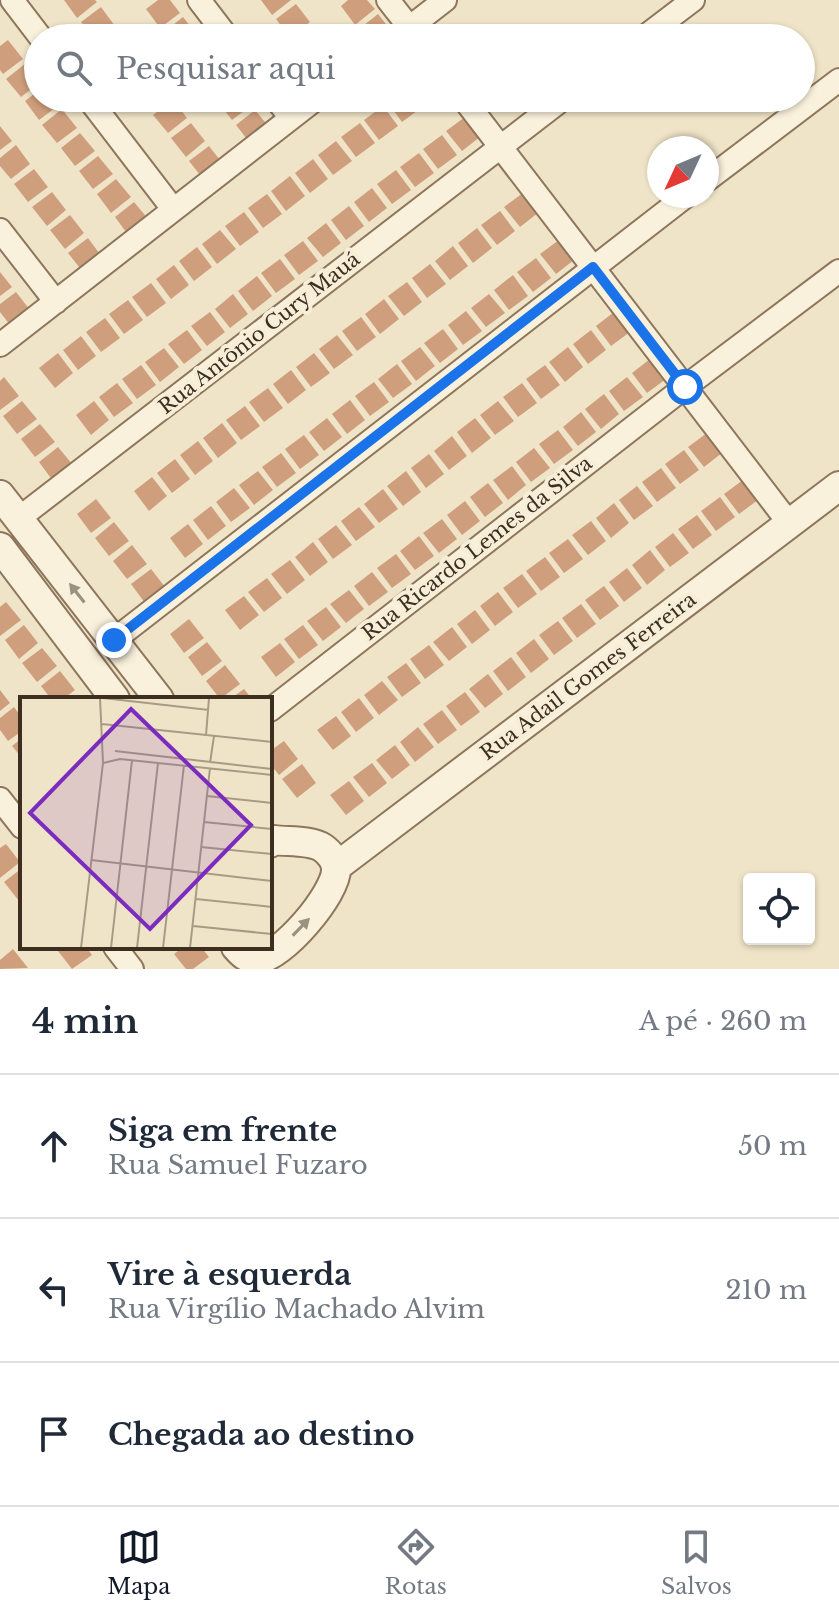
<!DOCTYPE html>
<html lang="pt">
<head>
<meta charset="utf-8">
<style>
	:root { --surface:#fff; --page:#f2f2f3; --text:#1f2937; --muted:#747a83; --line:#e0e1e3; --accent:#111827 }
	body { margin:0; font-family:"Libre Baskerville",serif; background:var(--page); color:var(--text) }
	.controls { position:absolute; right:24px; bottom:24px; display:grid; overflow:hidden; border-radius:8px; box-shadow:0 2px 6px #0004 }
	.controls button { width:72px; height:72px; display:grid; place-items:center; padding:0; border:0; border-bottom:2px solid var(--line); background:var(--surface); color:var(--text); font:40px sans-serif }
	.compass { position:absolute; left:647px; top:136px; width:72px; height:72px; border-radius:50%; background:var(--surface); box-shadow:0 2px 6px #0004; rotate:226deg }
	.stop { position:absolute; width:24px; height:24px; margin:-18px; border:6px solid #1a73e8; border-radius:50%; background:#fff }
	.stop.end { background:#1a73e8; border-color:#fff; box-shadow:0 2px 8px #0008 }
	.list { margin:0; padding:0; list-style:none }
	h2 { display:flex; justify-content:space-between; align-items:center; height:104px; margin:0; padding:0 32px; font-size:34px }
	h2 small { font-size:26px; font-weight:400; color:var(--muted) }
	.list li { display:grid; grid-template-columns:52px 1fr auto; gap:24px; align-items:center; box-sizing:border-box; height:144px; padding:0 32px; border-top:2px solid var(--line) }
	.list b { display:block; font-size:30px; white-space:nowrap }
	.list p { margin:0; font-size:26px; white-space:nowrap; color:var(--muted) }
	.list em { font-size:26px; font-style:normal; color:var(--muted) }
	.icon { flex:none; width:44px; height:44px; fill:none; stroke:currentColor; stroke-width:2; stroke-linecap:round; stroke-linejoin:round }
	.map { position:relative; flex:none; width:839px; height:969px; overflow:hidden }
	.search { position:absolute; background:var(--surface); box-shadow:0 2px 6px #0004; left:24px; right:24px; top:24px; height:88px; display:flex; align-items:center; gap:20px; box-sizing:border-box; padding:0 28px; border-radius:44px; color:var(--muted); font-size:30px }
	.sheet { height:536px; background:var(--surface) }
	nav { display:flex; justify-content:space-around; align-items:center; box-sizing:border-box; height:112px; border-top:2px solid var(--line); background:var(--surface); font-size:22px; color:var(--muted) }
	nav a { display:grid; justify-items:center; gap:4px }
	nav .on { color:var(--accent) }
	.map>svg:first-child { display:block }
	.building { fill:#cf9f7d }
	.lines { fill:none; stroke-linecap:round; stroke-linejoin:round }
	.minor-casing { stroke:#8d765c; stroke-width:26 }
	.tertiary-casing { stroke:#8d765c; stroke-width:32 }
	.minor { stroke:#faf1dc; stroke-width:22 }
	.tertiary { stroke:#faf1dc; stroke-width:28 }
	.oneway { fill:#9c907e }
	.route { stroke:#1a73e8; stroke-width:10 }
	.labels { text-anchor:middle; stroke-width:8; stroke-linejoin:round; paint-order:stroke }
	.street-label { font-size:20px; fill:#3d2e20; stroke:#f7eed8 }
	.inset-road { fill:none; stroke:#a89b85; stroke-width:2 }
	.view { fill:#7b2cbf; fill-opacity:0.15; stroke:#7b2cbf; stroke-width:4 }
	.inset-edge { fill:none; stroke:#3d2e20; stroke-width:4 }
</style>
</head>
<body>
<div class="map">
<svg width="839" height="969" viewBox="0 0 839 969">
	<rect width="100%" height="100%" fill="#f0e4c8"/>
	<path class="building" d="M64,0H95L97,2L77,18Z
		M158,0H170L180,13L160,28L146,9Z
		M261,0H291L272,15Z
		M348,0H367L375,9L355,25L341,6Z
		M296,4L310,22L290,38L276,19Z
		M101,7L115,26L99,38H93L81,22Z
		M378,14L393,33L386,38H365L359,29Z
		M183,17L198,36L195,38H168L164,32Z
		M314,27L322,38H300Z
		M8,40L23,59L3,74L0,70V46Z
		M26,63L38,78V84L21,97L6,79Z
		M38,91V98H53L59,105L39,120L25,101Z
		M140,98H165L150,110Z
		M223,98H246L252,105L232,120L218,102Z
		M393,98H414L421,108L402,122L387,102Z
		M173,100L187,118L168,133L153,115Z
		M383,106L398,126L379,140L364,120Z
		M62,109L77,128L57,143L42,125Z
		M255,110L270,128L250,143L236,125Z
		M465,117L480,137L462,151L446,131Z
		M191,123L205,141L186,157L171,138Z
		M360,123L375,143L356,157L341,137Z
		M0,126L12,141L0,150Z
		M80,133L95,151L75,166L61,148Z
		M442,135L457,155L438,169L423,149Z
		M336,141L352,161L333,175L318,155Z
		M16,145L30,164L11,179L0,166V158Z
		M209,146L223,164L204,180L189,161Z
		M419,153L434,173L415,187L400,167Z
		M98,156L113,174L93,189L79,171Z
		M313,159L328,179L310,193L295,173Z
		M34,169L48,187L28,202L14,184Z
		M396,170L411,190L392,204L377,184Z
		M290,176L305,196L286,211L271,191Z
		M116,179L131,197L111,213L97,194Z
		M372,188L387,208L369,222L354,202Z
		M52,192L66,210L47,226L32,207Z
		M523,193L538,213L520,227L504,207Z
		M267,194L282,214L263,228L248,208Z
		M134,202L149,220L129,236L115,217Z
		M349,206L364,226L346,240L331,220Z
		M500,211L515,231L497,245L481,225Z
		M244,212L259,232L240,246L225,226Z
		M70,215L84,233L65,249L50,230Z
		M326,223L341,243L323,257L307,238Z
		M477,228L492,248L473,263L458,243Z
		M220,230L236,249L217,264L202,244Z
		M88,238L102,257L83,272L68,253Z
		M559,240L574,260L556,274L540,254Z
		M303,241L318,261L299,275L284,255Z
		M453,246L468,266L450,280L435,261Z
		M197,247L212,267L194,281L179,261Z
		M536,258L551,278L533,292L517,272Z
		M280,259L295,279L276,293L261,273Z
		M430,264L446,284L427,298L412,278Z
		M174,265L189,285L171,299L156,279Z
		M0,272L12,287L0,296Z
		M513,275L528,296L509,310L494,290Z
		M257,276L272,296L253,311L238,291Z
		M407,282L422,302L404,316L388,296Z
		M151,283L166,303L147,317L132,297Z
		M16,292L30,310L10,325L0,312V304Z
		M233,294L248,314L230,328L215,309Z
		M489,294L505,313L486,327L471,308Z
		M384,299L399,319L380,334L365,314Z
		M128,300L143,320L124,334L109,314Z
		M466,311L482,331L463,345L448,325Z
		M210,312L225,332L207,346L191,326Z
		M614,312L630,332L611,346L596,326Z
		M361,317L376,337L357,351L342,331Z
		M105,318L120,338L101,352L86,332Z
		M443,329L458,349L440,363L424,343Z
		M187,330L202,350L184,364L168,344Z
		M591,330L606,350L588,364L573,344Z
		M337,335L353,355L334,369L319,349Z
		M81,336L96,356L78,370L63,350Z
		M420,347L435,366L416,381L401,361Z
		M568,347L583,367L565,382L549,362Z
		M164,348L179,367L160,382L145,362Z
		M58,353L73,373L55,388L39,368Z
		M314,353L330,373L311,387L296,367Z
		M650,359L666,379L647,393L632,373Z
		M397,364L412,384L393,398L378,379Z
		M141,365L156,385L137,399L122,379Z
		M545,365L560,385L541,399L526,379Z
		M291,370L306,390L288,404L273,384Z
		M4,377L19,396L0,410V381Z
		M627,377L643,397L624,411L609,391Z
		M374,382L389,402L370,416L355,396Z
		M117,383L133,403L114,417L99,397Z
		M522,383L537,403L518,417L503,397Z
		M268,388L283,408L264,422L249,402Z
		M604,394L619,414L601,429L585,409Z
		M350,400L365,420L347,434L332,414Z
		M22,401L37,419L17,434L3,416Z
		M94,401L109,420L91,435L76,415Z
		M498,401L514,421L495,435L480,415Z
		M245,406L260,426L241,440L226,420Z
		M581,412L596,432L578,446L563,427Z
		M327,418L342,437L324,451L309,432Z
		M475,418L491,438L472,453L457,432Z
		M222,423L237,443L218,458L203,438Z
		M40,424L55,442L35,457L21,439Z
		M558,430L573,450L554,464L539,444Z
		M707,433L722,453L704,467L688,447Z
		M304,435L319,455L300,469L285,449Z
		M452,436L467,456L449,470L434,451Z
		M198,441L213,461L195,475L180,455Z
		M58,447L73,465L53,481L39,462Z
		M534,448L550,468L531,482L516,462Z
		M684,450L699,470L680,484L665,464Z
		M281,453L296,473L277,487L262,467Z
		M429,454L444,474L426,488L411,468Z
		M175,459L190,479L172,493L157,473Z
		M512,466L526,485L508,500L493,480Z
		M661,468L676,488L657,502L642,482Z
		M258,471L273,490L254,505L239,485Z
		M406,471L421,492L403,506L387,486Z
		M152,477L167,496L149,511L134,491Z
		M743,480L758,500L739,514L724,494Z
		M488,483L503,503L485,517L470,497Z
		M637,486L653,506L634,520L619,500Z
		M234,488L250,508L231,522L216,502Z
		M383,489L398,509L379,523L364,504Z
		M720,497L735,517L716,531L701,511Z
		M96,499L111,518L91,533L77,514Z
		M465,501L480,521L462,535L447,515Z
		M614,503L629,523L611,538L596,518Z
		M211,506L226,526L208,540L193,520Z
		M359,507L375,527L356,541L341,521Z
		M697,515L712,535L693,549L678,529Z
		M442,519L457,539L439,553L423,533Z
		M591,521L606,541L588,555L572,535Z
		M114,522L129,541L109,556L95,538Z
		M188,524L203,544L185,558L170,538Z
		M336,525L352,545L333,559L318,539Z
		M673,533L689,553L670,567L655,547Z
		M419,536L434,556L415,570L400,551Z
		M568,539L583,559L564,573L549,553Z
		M313,542L328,562L310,576L295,557Z
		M132,545L147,564L127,579L113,561Z
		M650,550L665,570L647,585L632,565Z
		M396,554L411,574L392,588L377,568Z
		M545,557L560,577L541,591L526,571Z
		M290,560L305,580L287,594L271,574Z
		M627,568L642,588L624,602L609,582Z
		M151,569L165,587L145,603L131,584Z
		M372,572L388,592L369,606L354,586Z
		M522,574L537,594L518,608L503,588Z
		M267,578L282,598L264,612L248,592Z
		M604,586L619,606L600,620L585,600Z
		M349,590L364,609L346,623L330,604Z
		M498,592L513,612L495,626L480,606Z
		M244,596L259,615L240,630L225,610Z
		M6,602L21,620L0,636V607Z
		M581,604L596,624L577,638L562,618Z
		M326,607L341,627L323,641L307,621Z
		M475,610L490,630L472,644L457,624Z
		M189,619L204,638L184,653L170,634Z
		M558,621L573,641L554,655L539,635Z
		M24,625L38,643L19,659L5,640Z
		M303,625L318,645L299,659L284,639Z
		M452,627L467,647L449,661L433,642Z
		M534,639L549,659L531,673L516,653Z
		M207,642L222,661L202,676L188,657Z
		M280,643L295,662L276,677L261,657Z
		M429,645L444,665L425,679L410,659Z
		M42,648L57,666L37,682L22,663Z
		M511,657L526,677L508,691L493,671Z
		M406,663L421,683L402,697L387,677Z
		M225,665L240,684L220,699L206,681Z
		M60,671L75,690L63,699H51L41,686Z
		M488,674L503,694L485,708L469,689Z
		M382,681L398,700L379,715L364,695Z
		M244,689L252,699H230Z
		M0,690L10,703L0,711Z
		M465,692L480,712L461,726L446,706Z
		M359,698L374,718L356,732L341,712Z
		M14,707L22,718V731L8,741L0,730V718Z
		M442,710L457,730L438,744L423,724Z
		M336,716L351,736L333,750L317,730Z
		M418,727L434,747L415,762L400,742Z
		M22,738V758L12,746Z
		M284,741L298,759L279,775L270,764V751Z
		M395,745L410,765L392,779L376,760Z
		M372,763L387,783L369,797L353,777Z
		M302,764L316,783L297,798L282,779Z
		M349,781L364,801L346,815L330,795Z
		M6,844L20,862L0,878V848Z
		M22,868V898L19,901L4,882Z
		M64,947H86L92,955L72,969L58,951Z
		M183,947H201L209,957L193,969H186L174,954Z
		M13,949L28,968L0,969V960Z"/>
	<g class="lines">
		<defs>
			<path id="minor" d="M12,0L41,38
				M199,0L228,38
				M388,0L417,37
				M396,38L445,0
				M643,38L693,0
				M88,98L173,209
				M275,98L291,118
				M463,98L789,523
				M707,180L839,80
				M0,230L56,302
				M0,345L317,98
				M18,519L564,98
				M114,640L686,196
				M270,710L685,387L839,271
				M0,799L22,827
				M115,947L132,969"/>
			<path id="tertiary" d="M0,495L159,699
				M0,547L115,699
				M336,867L839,486
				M236,947C242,954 247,959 257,959C281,959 337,893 336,869C336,861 330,853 323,848C311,840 289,842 274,840L270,843"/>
		</defs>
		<use href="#minor" class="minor-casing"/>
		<use href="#tertiary" class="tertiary-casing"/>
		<use href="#minor" class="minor"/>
		<use href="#tertiary" class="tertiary"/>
	</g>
	<defs><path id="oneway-solid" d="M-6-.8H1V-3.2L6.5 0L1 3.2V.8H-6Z" transform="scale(2)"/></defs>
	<g class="oneway">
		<use href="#oneway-solid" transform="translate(77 593) rotate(-128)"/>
		<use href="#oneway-solid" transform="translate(301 927) rotate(-46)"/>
	</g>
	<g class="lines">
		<path class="route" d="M114,640L593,267L685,387"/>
	</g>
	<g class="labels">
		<g class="street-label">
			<text transform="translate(259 333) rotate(-38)" y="7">Rua Antônio Cury Mauá</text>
			<text transform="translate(477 548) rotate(-38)" y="7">Rua Ricardo Lemes da Silva</text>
			<text transform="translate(588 676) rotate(-37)" y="7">Rua Adail Gomes Ferreira</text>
		</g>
	</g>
	<g transform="translate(20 697)">
		<rect width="252" height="252" fill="#f0e4c8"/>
		<path class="inset-road" d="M83,1L189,13M82,27L252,45M186,38L189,1M95,54L252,72M83,66L100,62L252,78M190,66L194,39M187,99L252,106M184,125L252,132M181,150L252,157M71,163L252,184M176,202L252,210M173,229L252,237M61,251L83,66L80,1M91,251L112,63M117,251L138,66M143,251L164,68M170,251L190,71"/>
		<path class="view" d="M111,12L231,128L130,232L10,116Z"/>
		<rect width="252" height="252" class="inset-edge"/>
	</g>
</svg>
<div class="controls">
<button><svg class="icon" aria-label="locate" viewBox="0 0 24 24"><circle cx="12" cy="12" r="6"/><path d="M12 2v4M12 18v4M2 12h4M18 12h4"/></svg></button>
</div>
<svg class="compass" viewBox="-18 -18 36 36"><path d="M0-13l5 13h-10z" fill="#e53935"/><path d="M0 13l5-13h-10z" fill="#747a83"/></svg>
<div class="stop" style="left:685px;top:387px"></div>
<div class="stop end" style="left:114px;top:640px"></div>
<div class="search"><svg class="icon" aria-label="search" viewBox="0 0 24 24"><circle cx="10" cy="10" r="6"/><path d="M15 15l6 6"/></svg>Pesquisar aqui</div>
</div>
<section class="sheet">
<h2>4 min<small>A pé · 260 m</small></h2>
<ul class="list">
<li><svg class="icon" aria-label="ahead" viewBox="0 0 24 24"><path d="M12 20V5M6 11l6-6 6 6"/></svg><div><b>Siga em frente</b><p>Rua Samuel Fuzaro</p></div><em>50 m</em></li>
<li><svg class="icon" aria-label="left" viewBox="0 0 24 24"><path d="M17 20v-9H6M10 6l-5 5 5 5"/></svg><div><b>Vire à esquerda</b><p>Rua Virgílio Machado Alvim</p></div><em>210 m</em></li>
<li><svg class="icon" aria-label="arrive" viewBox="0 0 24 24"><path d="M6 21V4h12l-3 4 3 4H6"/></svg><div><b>Chegada ao destino</b></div></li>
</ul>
</section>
<nav>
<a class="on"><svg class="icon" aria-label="map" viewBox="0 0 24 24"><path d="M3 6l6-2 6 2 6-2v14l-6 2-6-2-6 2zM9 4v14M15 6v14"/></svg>Mapa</a>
<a><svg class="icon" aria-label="directions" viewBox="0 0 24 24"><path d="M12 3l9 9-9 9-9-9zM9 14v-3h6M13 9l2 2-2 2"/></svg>Rotas</a>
<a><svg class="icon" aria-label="saved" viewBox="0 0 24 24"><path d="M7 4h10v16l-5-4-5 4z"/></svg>Salvos</a>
</nav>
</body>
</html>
